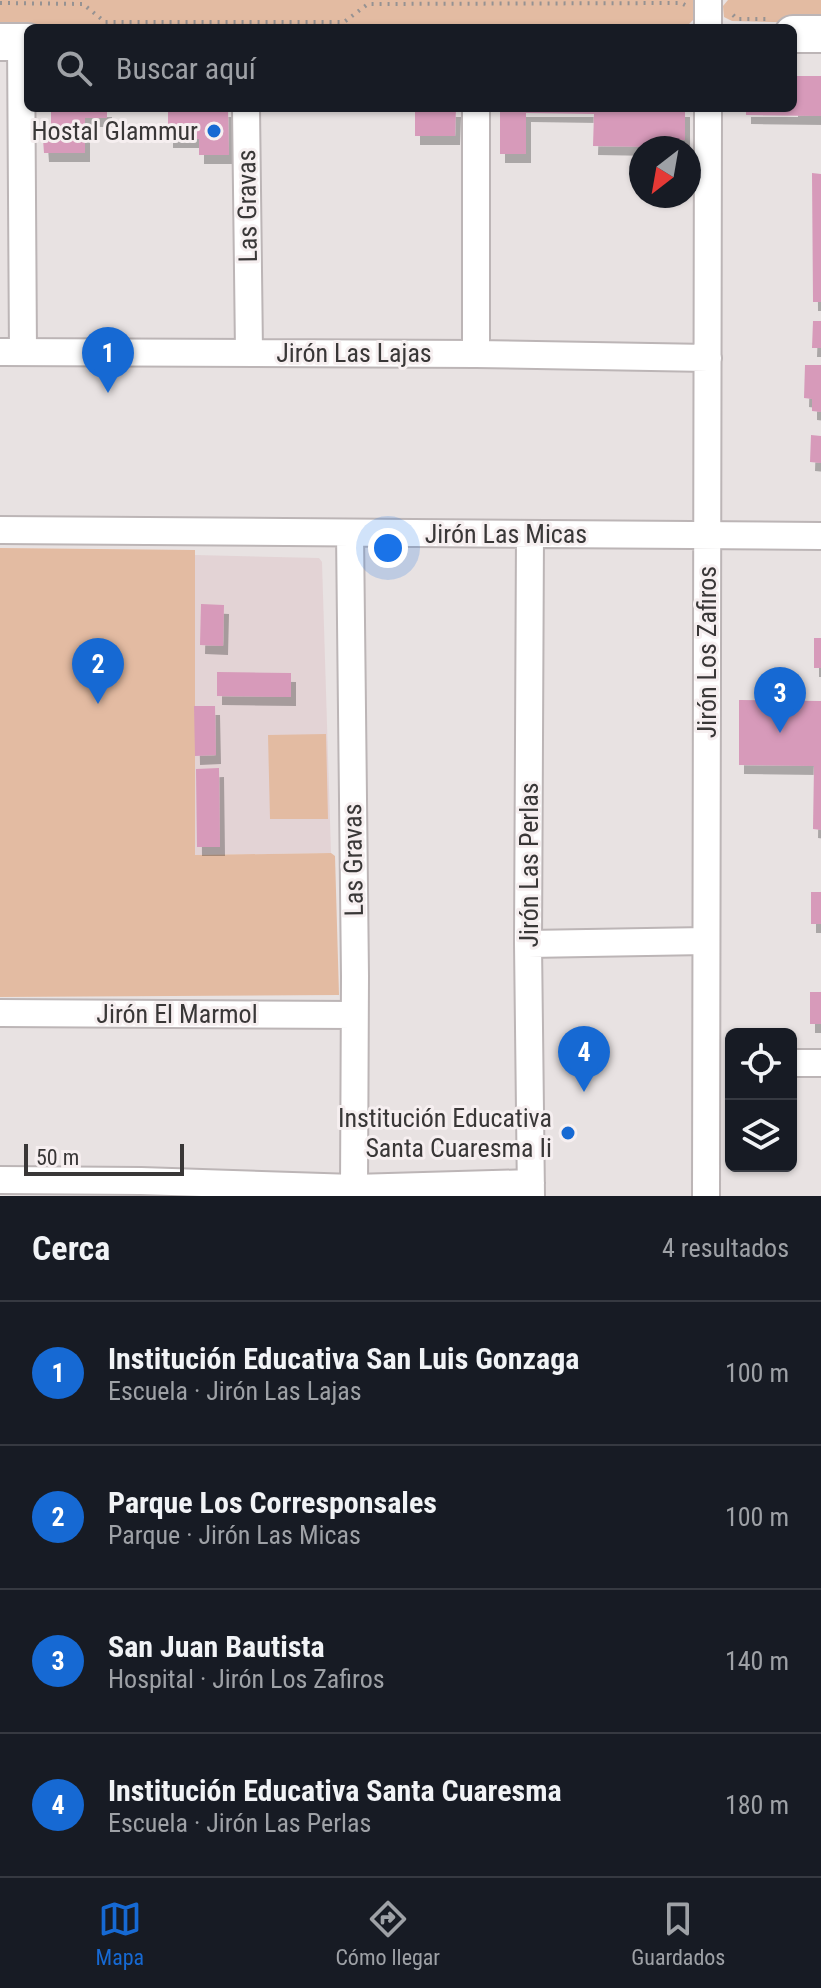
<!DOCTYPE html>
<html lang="es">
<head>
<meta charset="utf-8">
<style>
	:root { --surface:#171b24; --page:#242831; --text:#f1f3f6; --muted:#9ea1a6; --line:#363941; --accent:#1669d3 }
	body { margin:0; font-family:"Roboto Condensed",sans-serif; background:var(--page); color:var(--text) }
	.controls { position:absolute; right:24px; bottom:24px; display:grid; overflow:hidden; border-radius:12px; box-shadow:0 2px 6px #0004 }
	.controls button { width:72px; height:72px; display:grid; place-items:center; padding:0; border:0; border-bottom:2px solid var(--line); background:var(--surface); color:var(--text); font:40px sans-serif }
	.compass { position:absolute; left:629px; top:136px; width:72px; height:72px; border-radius:50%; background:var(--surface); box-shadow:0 2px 6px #0004; rotate:211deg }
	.scale { position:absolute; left:24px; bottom:20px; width:160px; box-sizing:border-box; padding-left:8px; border:4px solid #393737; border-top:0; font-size:22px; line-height:28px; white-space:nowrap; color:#393737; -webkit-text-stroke:6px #f6eff0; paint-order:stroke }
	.you { position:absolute; left:388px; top:548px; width:28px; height:28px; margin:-20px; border:6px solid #fff; border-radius:50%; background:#1a73e8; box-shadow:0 0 0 12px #1a73e833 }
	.badge { display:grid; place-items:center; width:52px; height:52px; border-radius:50%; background:var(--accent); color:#fff; font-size:26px; font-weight:700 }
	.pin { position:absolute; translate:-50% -66px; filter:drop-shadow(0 2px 4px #0008) }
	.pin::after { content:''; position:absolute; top:42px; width:28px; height:24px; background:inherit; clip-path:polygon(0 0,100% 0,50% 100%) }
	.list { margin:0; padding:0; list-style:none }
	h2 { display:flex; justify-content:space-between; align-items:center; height:104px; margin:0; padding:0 32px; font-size:34px }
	h2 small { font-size:26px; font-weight:400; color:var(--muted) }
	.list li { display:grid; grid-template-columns:52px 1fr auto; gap:24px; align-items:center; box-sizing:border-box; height:144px; padding:0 32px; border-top:2px solid var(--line) }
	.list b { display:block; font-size:30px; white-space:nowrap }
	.list p { margin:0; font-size:26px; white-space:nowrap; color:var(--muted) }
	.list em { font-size:26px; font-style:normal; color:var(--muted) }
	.icon { flex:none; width:44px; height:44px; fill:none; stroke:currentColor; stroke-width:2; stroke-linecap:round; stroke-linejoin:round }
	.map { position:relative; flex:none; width:821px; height:1196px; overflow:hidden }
	.search { position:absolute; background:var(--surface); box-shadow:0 2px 6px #0004; left:24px; right:24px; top:24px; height:88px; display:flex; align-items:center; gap:20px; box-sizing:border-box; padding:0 28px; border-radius:12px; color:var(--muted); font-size:30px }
	.sheet { height:680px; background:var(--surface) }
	nav { display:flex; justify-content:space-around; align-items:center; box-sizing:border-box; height:112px; border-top:2px solid var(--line); background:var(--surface); font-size:22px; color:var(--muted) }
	nav a { display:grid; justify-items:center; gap:4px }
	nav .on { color:var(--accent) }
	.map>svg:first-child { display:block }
	.built { fill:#e3d3d5 }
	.green { fill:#e3bba2 }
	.building { fill:#d79aba; filter:url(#shadow) }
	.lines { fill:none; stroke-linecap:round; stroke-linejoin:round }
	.street-casing { stroke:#bcb5b6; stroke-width:30 }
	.secondary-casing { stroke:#bcb5b6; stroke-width:40 }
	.path { stroke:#969292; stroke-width:4; stroke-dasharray:2 6; stroke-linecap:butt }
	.street { stroke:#fff; stroke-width:26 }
	.secondary { stroke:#fff; stroke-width:36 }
	.poi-dot { fill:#1669d3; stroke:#f6eff0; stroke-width:3 }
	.labels { text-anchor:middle; stroke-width:6; stroke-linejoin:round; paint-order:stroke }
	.poi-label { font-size:26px; fill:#393737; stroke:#f6eff0; text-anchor:end }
	.street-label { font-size:26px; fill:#393737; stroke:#f6eff0 }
</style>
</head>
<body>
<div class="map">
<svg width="821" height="1196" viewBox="0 0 821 1196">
	<defs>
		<filter id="shadow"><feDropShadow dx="5" dy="9" stdDeviation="0" flood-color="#0004"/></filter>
	</defs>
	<rect width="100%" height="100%" fill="#e8e2e2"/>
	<path class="built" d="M195,555L319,558L322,562L331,853L195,855Z"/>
	<path class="green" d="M0,0H694L696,1L695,18L689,24L0,26Z
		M728,0H821V23L732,21L724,17L723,6Z
		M0,548L195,550V855L331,853L335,856L339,995L0,997Z
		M326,734L328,819H270L268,735Z"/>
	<path class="building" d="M793,76H821V116L746,115V108H793Z
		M51,108H107V118H85V153H44L43,139H51Z
		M168,108H228L229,155H199V139H168Z
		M415,108H456L455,136H415Z
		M500,108H685V140H649V147L593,146L594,114L526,113V154H500Z
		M812,173L821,174V302H813Z
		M813,321H821V348H812Z
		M805,365H821V412L812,411V399L804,398Z
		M811,435L821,436V463L810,462Z
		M201,604L224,605L223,646L200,645Z
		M814,638H821V668H814Z
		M217,672L291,673V697L217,696Z
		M739,700L821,701V830L813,829L814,766L739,765Z
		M194,706H215L216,755L195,756Z
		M219,768L220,847H197L196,769Z
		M811,892H821V924H811Z
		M810,992H821V1024H810Z"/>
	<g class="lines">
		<defs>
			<path id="street" d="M708,0V28
				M21,42L23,352
				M246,108L249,352
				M476,108V354
				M0,352L476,354L708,358
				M0,530L821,536
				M350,533L355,976L354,1188
				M530,534L528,944L531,1196
				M528,944L706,941
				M0,1013L354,1015
				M791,1063H821
				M0,1180L141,1181L354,1188L531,1183
				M706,1196L708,108"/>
			<path id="secondary" d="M793,34H821
				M0,42H28"/>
		</defs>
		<use href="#street" class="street-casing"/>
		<use href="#secondary" class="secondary-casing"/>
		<path class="path" d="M0,3L83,4L105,22H344L368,4L681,3L687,6
			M733,15L737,19H771"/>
		<use href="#street" class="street"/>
		<use href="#secondary" class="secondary"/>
	</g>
	<g class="poi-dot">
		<circle cx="214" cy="131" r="8"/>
		<circle cx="568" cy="1133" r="8"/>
	</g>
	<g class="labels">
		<g class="poi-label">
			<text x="198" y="140">Hostal Glammur</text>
			<text x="552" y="1127">Institución Educativa<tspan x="552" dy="30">Santa Cuaresma Ii</tspan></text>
		</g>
		<g class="street-label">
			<text transform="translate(247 206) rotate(-91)" y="9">Las Gravas</text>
			<text x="354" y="362">Jirón Las Lajas</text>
			<text x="506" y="543">Jirón Las Micas</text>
			<text transform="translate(707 652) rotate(-90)" y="9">Jirón Los Zafiros</text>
			<text transform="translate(353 860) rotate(-91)" y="9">Las Gravas</text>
			<text transform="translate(529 865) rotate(-90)" y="9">Jirón Las Perlas</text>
			<text x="177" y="1023">Jirón El Marmol</text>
		</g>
	</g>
</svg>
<div class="controls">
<button><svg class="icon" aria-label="locate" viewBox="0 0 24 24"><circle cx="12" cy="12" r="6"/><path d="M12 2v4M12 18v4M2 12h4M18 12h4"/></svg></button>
<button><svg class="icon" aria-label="layers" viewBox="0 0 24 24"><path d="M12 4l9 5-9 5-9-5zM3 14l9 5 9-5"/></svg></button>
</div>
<svg class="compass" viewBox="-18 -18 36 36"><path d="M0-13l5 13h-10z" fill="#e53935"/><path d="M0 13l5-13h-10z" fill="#9ea1a6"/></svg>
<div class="scale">50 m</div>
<div class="you"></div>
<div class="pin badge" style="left:108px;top:393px">1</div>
<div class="pin badge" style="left:98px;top:704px">2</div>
<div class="pin badge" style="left:780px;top:733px">3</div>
<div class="pin badge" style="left:584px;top:1092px">4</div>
<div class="search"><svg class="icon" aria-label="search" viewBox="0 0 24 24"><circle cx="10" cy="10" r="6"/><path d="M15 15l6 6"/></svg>Buscar aquí</div>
</div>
<section class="sheet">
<h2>Cerca<small>4 resultados</small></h2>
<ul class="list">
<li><span class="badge">1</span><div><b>Institución Educativa San Luis Gonzaga</b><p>Escuela · Jirón Las Lajas</p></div><em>100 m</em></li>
<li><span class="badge">2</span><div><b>Parque Los Corresponsales</b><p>Parque · Jirón Las Micas</p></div><em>100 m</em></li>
<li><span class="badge">3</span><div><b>San Juan Bautista</b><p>Hospital · Jirón Los Zafiros</p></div><em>140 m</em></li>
<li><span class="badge">4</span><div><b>Institución Educativa Santa Cuaresma</b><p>Escuela · Jirón Las Perlas</p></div><em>180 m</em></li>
</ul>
</section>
<nav>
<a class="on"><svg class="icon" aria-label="map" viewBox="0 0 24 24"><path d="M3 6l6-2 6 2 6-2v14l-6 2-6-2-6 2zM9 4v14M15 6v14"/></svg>Mapa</a>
<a><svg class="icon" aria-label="directions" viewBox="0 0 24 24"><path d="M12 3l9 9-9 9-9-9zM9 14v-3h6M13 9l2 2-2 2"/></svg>Cómo llegar</a>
<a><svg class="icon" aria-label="saved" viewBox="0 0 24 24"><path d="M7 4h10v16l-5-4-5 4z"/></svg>Guardados</a>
</nav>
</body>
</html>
